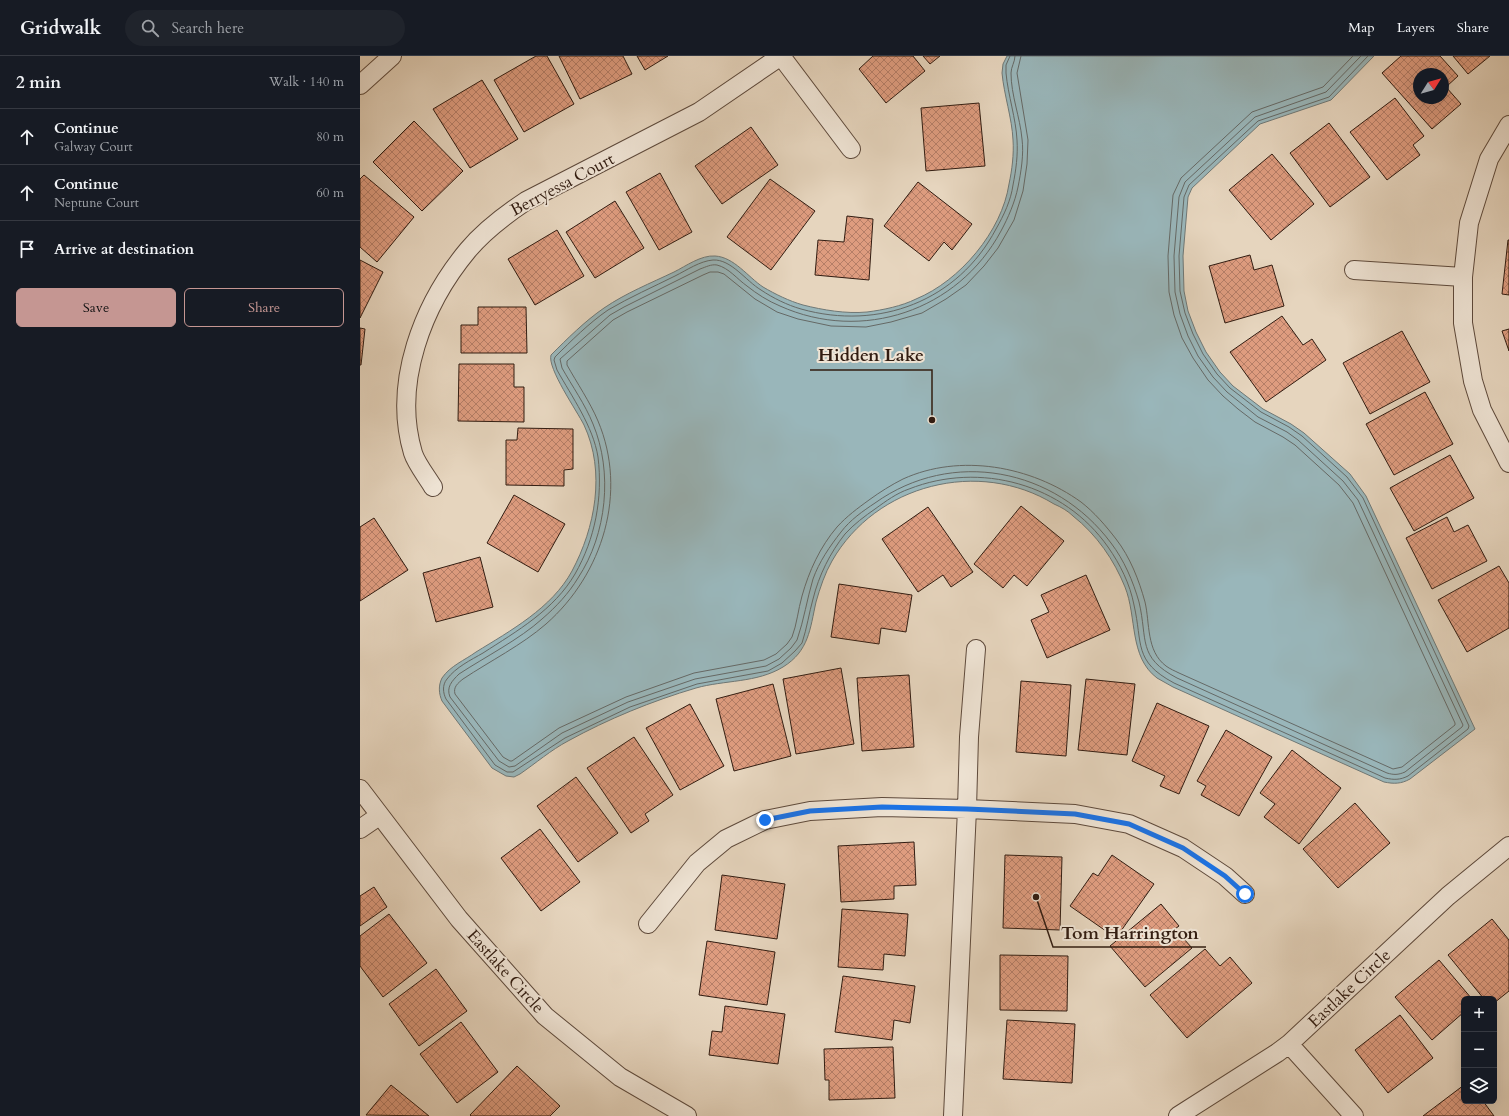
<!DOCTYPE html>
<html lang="en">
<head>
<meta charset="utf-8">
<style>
	:root { --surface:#171b24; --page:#20242c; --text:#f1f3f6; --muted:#9ea1a6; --line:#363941; --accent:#c59692 }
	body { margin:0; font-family:Cardo,serif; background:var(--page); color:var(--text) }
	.controls { position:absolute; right:12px; bottom:12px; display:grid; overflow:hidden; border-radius:6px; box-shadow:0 4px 16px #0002 }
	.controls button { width:36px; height:36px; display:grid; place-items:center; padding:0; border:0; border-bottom:1px solid var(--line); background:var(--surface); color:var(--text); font:20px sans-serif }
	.compass { position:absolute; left:1053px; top:12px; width:36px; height:36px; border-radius:50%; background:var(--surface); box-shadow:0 4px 16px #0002; rotate:53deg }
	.stop { position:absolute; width:12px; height:12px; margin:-9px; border:3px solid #1a73e8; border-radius:50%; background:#fff }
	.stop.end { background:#1a73e8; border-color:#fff; box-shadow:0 1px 4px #0008 }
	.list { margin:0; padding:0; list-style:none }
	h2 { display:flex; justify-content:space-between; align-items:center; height:52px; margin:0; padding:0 16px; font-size:17px }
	h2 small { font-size:13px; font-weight:400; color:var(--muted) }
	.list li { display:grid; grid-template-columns:26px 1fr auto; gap:12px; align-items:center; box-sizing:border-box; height:56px; padding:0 16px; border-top:1px solid var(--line) }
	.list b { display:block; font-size:15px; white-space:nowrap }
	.list p { margin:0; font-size:13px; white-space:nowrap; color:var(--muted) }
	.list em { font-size:13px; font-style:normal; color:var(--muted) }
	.actions { display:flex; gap:8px; padding:12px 16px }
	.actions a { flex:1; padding:9px 0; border:1px solid var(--accent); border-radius:6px; text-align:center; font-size:14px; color:var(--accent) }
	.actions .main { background:var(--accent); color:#111 }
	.icon { flex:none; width:22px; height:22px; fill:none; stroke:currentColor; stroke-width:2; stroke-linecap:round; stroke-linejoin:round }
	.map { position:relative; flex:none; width:1149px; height:1060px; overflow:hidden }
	header { display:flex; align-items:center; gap:24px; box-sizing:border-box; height:56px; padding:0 20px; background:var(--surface); border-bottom:1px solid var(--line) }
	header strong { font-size:19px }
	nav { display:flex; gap:22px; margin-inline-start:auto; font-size:14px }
	.search { width:280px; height:36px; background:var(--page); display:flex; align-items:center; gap:10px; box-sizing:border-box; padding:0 14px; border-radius:22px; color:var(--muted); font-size:15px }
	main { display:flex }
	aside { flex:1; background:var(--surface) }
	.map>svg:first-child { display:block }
	.water { fill:#99b6ba; stroke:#6f7876 }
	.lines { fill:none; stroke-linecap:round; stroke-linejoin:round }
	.shore { stroke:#656966; stroke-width:1 }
	.building { fill:url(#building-cross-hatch); stroke:#311c11; fill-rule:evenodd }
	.street-casing { stroke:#5e4a3c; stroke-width:20 }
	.street { stroke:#efe4d5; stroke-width:18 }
	.route { stroke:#1a73e8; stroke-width:5 }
	.labels { text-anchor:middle; stroke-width:4; stroke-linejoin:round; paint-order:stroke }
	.street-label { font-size:17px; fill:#311c11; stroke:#efe4d5 }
	.leader { fill:none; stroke:#311c11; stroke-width:1.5 }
	.callout-dot { fill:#311c11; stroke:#efe4d5; stroke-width:1.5 }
	.callout-label { font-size:18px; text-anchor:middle; font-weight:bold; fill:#311c11; stroke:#efe4d5; stroke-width:4; stroke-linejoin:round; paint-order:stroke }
</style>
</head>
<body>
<header>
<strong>Gridwalk</strong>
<div class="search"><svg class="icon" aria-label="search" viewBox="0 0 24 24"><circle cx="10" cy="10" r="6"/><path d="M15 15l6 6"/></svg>Search here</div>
<nav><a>Map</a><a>Layers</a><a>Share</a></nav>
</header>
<main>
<aside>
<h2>2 min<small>Walk · 140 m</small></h2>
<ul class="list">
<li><svg class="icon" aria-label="ahead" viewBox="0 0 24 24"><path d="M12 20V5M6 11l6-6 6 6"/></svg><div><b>Continue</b><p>Galway Court</p></div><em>80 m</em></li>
<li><svg class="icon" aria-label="ahead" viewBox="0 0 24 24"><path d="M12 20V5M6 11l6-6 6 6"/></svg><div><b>Continue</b><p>Neptune Court</p></div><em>60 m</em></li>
<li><svg class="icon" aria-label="arrive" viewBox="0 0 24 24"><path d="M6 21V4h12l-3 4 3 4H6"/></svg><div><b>Arrive at destination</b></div></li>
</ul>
<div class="actions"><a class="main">Save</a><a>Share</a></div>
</aside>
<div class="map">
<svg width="1149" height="1060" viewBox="0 0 1149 1060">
	<defs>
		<pattern id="building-cross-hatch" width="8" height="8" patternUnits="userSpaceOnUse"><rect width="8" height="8" fill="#de9c7f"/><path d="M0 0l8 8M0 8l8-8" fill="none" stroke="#b57e67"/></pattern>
	</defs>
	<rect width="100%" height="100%" fill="#e6d5be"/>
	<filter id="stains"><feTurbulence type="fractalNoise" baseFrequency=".005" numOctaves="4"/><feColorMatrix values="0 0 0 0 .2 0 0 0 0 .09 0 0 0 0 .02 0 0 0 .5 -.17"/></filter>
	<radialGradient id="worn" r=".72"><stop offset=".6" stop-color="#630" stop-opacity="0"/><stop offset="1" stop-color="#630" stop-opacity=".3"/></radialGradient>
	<path class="water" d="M647,0H1014L971,44L900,68L832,132L828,141L823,200L824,235L828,255L836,276L846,296L860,316L873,330L903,353L931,368L944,377L990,418L1006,440L1115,673L1050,723C1041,728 1034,728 1024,726L813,631C808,628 802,625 797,622C769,601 777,561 765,531C754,504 737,479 713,460C708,455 701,451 694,448C619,402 516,428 472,505C465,517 460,532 456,546C450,573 449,595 423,611C397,627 364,624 336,632C292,645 248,663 208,685C191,694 176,707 160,718L154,721L146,720L132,712L82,645C79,638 78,630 82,622C90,610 105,604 116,596C150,575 192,552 212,515C235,472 246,416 224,369C217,355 187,312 191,299C207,283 225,265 244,252C266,237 291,227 314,216C326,210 341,199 355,200C374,201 388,221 403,231C415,238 429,245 443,249C463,254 486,258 507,256C523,254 542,250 556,243C600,225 642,175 649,128C652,114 654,98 653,84C652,62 644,39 642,17L643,8Z"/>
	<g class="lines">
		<path class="shore" d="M650,0L646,9V17C648,39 656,63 657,84C658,99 656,114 653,129C651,144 644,159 636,173C598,245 519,275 441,253C427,249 413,242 401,234C386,225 371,203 353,204C340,205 327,214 315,220C293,231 270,241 248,254C229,267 211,285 195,301L194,304L197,314C212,341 233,370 238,401C243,442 235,483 215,518C194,554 157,575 123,597C111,604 96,611 87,623C82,629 83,637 86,643L135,709L147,716H153L205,682L270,651L337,628L408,615L422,607L435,595L442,587C447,572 449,557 453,543C459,519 470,497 485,478C494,468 505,460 515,453C526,445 537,437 549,433C620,405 704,428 748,491C760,508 770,528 774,549C783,588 773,605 814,627L1025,722C1034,724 1040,724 1048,720L1108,673L1109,670L1003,442L987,421L942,380L929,371L901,356L870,332L857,318L843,298L833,278L825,257L820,235L819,200L824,141L829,129L898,65L969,41L1008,0
			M655,0C655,6 651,11 651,17C651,39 660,61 662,83C664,98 661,116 658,131C655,146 648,162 641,175C598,255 502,287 420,250C408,245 397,238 387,230C377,223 369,212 357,209C351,208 346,211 340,213L264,251L250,259L200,303L202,312C212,330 225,348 233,368C253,416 247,478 218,522C209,537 196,551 182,563C160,583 125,601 99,618C92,625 86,631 90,641L139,705L149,711L155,710L202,677L268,646L335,623L406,610L419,603L431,592L437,584C444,564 447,543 453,523C459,506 470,490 481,476C490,464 503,455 515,447C592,392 695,412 751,487C764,504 773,525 779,546C788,584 777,601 817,622L1027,717C1034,719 1038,719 1045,716L1102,671L1103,669L998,444L983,425L938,384L927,376L898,361L867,336L853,321L838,300L828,280L820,258L815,236L814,200L819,141L825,126L895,61L966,36L1001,0
			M661,0L657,17L668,84L667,108L663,135L654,164L638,192L624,210L606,229L586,243L562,257L531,266L506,271L471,270L438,263L417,256L395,243L364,218L358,216H350L343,219L267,256L253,264L207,305V309C217,327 230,346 238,365C268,436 243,518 186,568C162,589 130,605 103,623C98,627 93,631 95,638L143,701L150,705H152L199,672L266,641L334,617L404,604L416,598L427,588L432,581C437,568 438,554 442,540C449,515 460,491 477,471C487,460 498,452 509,444C520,436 531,429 543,423C600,397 671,410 721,446C734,456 746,470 756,483C770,501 779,524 785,546C790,567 786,595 806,610C810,613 815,615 819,617L1033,713L1042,711L1095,669V667L993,447L979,429L935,389L923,381L895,366L878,353L863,340L848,324L833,302L822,282L814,259L809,236L808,200L813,139L821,122L892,56L963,31L993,0"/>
	</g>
	<path class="building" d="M176,0H187L214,48L164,76L134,24Z
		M199,0H263L272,18L220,43Z
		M277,0H308L285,14Z
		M513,0H553L565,15L526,47L499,13Z
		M563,0H580L570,8Z
		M1041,0H1080L1098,20L1086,31L1101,48L1072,73L1022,17ZM1059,18H1083V42H1059Z
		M1093,0H1130L1108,18Z
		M122,24L158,83L110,112L73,53Z
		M1035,42L1064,80L1053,89L1060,99L1027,124L990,76Z
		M619,47L625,110L566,115L561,52Z
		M54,65L103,115L62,155L13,106Z
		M969,67L1010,121L970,151L930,97Z
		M391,71L418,109L362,148L335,110Z
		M912,98L954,148L911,184L869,134Z
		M300,117L332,176L299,194L266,136Z
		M4,119L54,161L17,206L0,191V123Z
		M410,123L455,155L411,214L367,181Z
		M558,126L612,168L592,194L584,186L569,205L524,170Z
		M255,145L284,192L235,222L206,176Z
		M487,160L513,163L509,224L455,219L458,184L484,186Z
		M197,174L224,220L175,249L148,203Z
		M1148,184H1149V239L1142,238Z
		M890,199L894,214L912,209L924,250L865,267L849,210Z
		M0,204L23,216L0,262Z
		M118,251H166L167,297H101V269H118Z
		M922,260L943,289L952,283L966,304L906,346L870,296Z
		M0,272L5,273L1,309H0Z
		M1149,273V295L1142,275Z
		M1042,275L1070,326L1010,358L983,307Z
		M99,308H154V331H164V366L98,365Z
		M1065,336L1093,388L1034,419L1006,368Z
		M158,372L213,373V413L204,414V430L146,429V384H157Z
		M1090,399L1114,442L1054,475L1030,432Z
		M154,439L205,468L178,516L127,487Z
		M661,450L704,485L667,530L654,519L643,532L614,508Z
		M568,451L613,516L591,531L583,519L558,536L522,483Z
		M1087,461L1094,476L1108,469L1127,505L1072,533L1046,482Z
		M14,462L48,514L0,545V471Z
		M120,501L133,551L76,566L63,517Z
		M1139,510L1149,527V572L1107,596L1078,544Z
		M726,519L750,574L687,602L671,564L689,556L681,539Z
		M479,528L552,539L546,576L521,572L519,588L471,581Z
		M481,612L494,688L436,698L423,623Z
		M549,619L554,691L502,695L497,622Z
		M726,623L775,628L767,699L718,694Z
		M661,625L711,629L706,700L656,696Z
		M413,628L431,700L374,715L356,643Z
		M797,647L849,670L819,738L800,730L805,720L772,705Z
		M330,648L364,710L320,734L286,672Z
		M866,674L912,701L879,760L841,739L846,730L837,725Z
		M274,681L313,739L285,758L289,765L271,777L227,712Z
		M932,694L981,732L939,788L904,761L915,748L900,737Z
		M216,721L258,777L218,806L177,750Z
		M995,747L1030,787L978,832L943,793Z
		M180,773L220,826L181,855L141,802Z
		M554,786L556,829L534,830V843L481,846L478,790Z
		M645,799L702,801L700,874L643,872Z
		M752,799L794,828L756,882L710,850L733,817L738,820Z
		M362,819L425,828L417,883L355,874Z
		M14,831L27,851L0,870V840Z
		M801,848L819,870L815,873L832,892L785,931L750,890Z
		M482,853L548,858L545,900L524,898L523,914L478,911Z
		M29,858L67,907L23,941L0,910V880Z
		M1132,863L1149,884V935L1134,947V943H1124L1088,899Z
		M347,885L415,896L407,949L339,939Z
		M845,893L860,910L870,901L892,927L827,982L790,939Z
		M640,899L708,900L707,955L640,954Z
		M1079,904L1112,943H1104V956L1072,984L1035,941Z
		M76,913L107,955L59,990L29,948Z
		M483,920L555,930L550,967L534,964L532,984L475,976Z
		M365,950L425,958L418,1008L349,999L352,975L362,976Z
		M1040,959L1073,1002L1028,1037L995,994Z
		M647,964L715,968L712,1027L643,1023Z
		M101,966L138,1016L97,1047L60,998Z
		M533,991L535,1042L469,1044V1024H465L464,993Z
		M157,1010L200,1050L190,1060H111L110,1059Z
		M31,1029L69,1060L6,1059Z
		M1104,1029V1045H1123L1134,1060H1063Z"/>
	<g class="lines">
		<defs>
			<path id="street" d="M421,0L491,93
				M0,29L32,0
				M1149,69L1129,103L1109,167L1103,221V267L1113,325L1122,354L1149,407
				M994,214L1103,221
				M73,431C67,421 56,407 53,397C32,327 63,248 108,194C124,175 145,159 166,145L339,56L421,0
				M0,733L99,863L185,960L260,1021L327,1060
				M0,773L19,760
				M288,868L337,807L366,783L405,764L450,755L522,751L607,753L715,758L769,768L823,792L865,820L885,838
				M929,988L994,1060
				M593,1060L607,753L609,681L616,593
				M818,1060L917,997L929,988L1088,840L1149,790"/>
		</defs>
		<use href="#street" class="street-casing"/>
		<use href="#street" class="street"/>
	</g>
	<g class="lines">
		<path class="route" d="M405,764L450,755L522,751L607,753L715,758L769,768L823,792L865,820L885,838"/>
	</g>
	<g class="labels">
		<g class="street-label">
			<text transform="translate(202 128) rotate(-28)" y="6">Berryessa Court</text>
			<text transform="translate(146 915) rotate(48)" y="6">Eastlake Circle</text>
			<text transform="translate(989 932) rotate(-43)" y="6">Eastlake Circle</text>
		</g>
	</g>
	<path class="leader" d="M572 364L572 314H450M676 841L693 891H846"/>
	<g class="callout-dot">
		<circle cx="572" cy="364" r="4"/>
		<circle cx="676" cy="841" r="4"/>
	</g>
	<g class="callout-label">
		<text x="511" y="305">Hidden Lake</text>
		<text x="770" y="883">Tom Harrington</text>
	</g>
	<rect width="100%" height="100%" filter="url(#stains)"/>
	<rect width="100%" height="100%" fill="url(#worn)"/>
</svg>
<div class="controls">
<button>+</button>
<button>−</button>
<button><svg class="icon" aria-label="layers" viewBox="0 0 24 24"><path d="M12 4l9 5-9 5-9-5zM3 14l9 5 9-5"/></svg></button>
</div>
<svg class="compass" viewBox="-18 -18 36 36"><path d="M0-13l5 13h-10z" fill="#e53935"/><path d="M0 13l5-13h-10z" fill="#9ea1a6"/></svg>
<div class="stop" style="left:885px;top:838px"></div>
<div class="stop end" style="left:405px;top:764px"></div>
</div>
</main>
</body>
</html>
